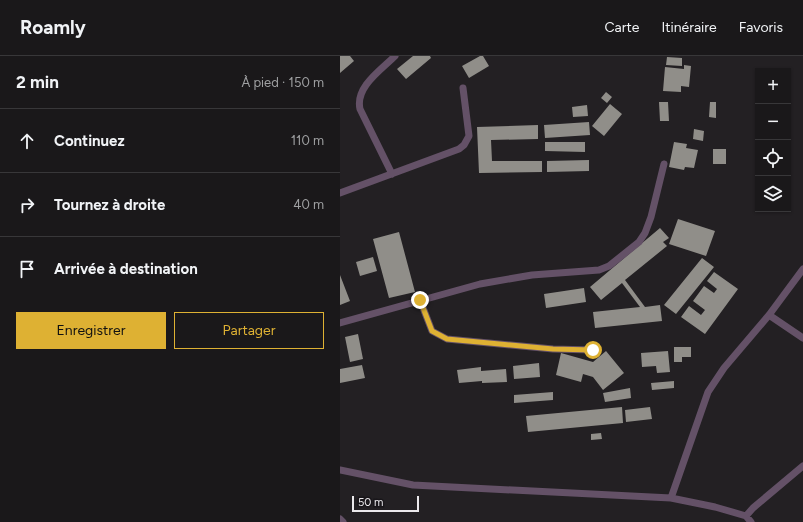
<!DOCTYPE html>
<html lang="fr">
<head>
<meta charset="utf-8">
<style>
	:root { --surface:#1a181a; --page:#272527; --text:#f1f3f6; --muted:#9fa0a2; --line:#383739; --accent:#deb133 }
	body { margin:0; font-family:Figtree,sans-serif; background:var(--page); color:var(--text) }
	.controls { position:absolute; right:12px; top:12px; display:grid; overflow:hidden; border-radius:0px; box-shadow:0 1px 3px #0004 }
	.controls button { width:36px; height:36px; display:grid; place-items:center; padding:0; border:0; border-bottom:1px solid var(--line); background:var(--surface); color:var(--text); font:20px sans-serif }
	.scale { position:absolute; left:12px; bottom:10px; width:67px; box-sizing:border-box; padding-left:4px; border:2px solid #ebe9ec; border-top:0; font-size:11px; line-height:14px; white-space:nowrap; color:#ebe9ec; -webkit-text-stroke:3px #19161a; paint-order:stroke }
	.stop { position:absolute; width:12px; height:12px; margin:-9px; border:3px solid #deb133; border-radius:50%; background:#fff }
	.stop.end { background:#deb133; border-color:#fff; box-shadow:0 1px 4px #0008 }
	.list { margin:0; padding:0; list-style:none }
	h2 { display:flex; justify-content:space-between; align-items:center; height:52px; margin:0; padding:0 16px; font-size:17px }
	h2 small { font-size:13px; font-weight:400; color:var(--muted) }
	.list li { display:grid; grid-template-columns:26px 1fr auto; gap:12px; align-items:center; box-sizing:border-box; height:64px; padding:0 16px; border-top:1px solid var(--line) }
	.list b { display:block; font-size:15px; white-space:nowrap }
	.list em { font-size:13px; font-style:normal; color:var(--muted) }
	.actions { display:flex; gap:8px; padding:12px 16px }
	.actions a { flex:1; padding:9px 0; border:1px solid var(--accent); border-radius:0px; text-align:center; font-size:14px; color:var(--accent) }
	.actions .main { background:var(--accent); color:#111 }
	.icon { flex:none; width:22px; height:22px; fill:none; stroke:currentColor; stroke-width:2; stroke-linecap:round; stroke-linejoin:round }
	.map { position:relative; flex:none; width:463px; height:466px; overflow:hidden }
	header { display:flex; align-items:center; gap:24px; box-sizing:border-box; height:56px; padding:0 20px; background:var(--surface); border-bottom:1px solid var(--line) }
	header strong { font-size:19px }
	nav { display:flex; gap:22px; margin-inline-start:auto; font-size:14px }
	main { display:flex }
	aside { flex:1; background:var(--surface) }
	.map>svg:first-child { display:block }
	.building { fill:#908e89 }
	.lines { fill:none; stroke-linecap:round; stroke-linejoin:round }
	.minor { stroke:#645167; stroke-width:7 }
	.route { stroke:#deb133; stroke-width:5 }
</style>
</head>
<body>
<header>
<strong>Roamly</strong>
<nav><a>Carte</a><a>Itinéraire</a><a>Favoris</a></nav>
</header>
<main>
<aside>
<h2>2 min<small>À pied · 150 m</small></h2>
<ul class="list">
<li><svg class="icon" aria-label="ahead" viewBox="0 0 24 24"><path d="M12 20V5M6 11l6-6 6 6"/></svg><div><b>Continuez</b></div><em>110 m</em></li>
<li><svg class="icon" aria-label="right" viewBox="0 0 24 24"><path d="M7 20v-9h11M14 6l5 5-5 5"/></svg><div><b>Tournez à droite</b></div><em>40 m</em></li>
<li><svg class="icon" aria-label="arrive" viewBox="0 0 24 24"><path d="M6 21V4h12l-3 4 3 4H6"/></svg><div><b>Arrivée à destination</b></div></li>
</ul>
<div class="actions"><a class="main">Enregistrer</a><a>Partager</a></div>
</aside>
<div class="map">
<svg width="463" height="466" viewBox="0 0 463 466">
	<rect width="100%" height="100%" fill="#232023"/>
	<path class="building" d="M0,0H10L14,5L0,17Z
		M73,0H90L91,2L66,23L57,13Z
		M140,0H143L149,10L129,22L122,10Z
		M327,1L342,2V10L326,9Z
		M344,9L351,10L349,31L341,30V36L323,35L325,11L344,13Z
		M266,36L272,41L267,47L261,42Z
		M319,46H328L329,65H320Z
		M370,46H376V62L369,61Z
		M270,48L282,58L264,80L252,70Z
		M247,49L248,60L233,61L232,51Z
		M249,66L250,79L205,82L204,69Z
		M198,69V83L151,84L152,105H202V116L139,117L137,71Z
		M354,73L364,75L363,85L353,83Z
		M205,86H245V96L205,95Z
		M334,86L347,88L346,92L358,94L354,112L345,111L344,114L329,111Z
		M373,93H386V108H373Z
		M249,104V115L207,116V105Z
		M338,163L375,175L366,200L329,188Z
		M320,172L329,182L323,186L327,190L285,224L305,251L320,249L322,265L255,272L253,256L300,251L282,227L261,244L250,231Z
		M59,176L75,236L49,242L33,183Z
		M33,201L37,215L20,220L16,206Z
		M362,202L374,211L336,258L324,249Z
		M374,216L398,233L365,278L341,261L349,250L361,259L365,254L353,245L364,230L374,237L377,233L367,225Z
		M0,219L10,245L0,249Z
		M244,232L246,246L206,252L204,238Z
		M18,278L23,303L10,306L5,281Z
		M334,291H351V301H342V306H334Z
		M266,295L284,317L263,334L253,321L243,318L241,326L216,319L221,297L253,306Z
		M328,295L330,316L317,317L316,310L302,311L301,297Z
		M199,307L200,321L174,323L173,310Z
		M22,309L25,322L0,327V313Z
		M141,311V315L166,313L167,326L142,327V325L119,327L117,314Z
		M334,325V332L312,334L311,327Z
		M290,332L291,342L265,346L263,337Z
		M213,336V344L174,347V339Z
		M282,351L283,367L188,376L186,360Z
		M310,351L312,363L286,366L285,354Z
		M261,377L262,383L251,384V378Z"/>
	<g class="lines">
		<path class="minor" d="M52,118L20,53C15,31 41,14 55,0
			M0,137L119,93L124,89L129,80L123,32
			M80,244L92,275L107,283L213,293L253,294
			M429,259L463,282
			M0,267L140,228L192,219L259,214L269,210L299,186L305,177L311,161L324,108
			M0,414L73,429L331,442L375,451L406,460L413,452L463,410
			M331,442L368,336L384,312L429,259L463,213
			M406,460L411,466
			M0,463L3,466"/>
	</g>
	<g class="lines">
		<path class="route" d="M80,244L92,275L107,283L213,293L253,294"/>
	</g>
</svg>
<div class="controls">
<button>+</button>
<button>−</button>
<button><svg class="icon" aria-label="locate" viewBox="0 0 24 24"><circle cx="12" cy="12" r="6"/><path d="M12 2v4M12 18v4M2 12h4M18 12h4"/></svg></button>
<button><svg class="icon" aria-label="layers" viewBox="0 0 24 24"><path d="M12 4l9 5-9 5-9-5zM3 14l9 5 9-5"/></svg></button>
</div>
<div class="scale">50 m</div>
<div class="stop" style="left:253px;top:294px"></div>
<div class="stop end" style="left:80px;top:244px"></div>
</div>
</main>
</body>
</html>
